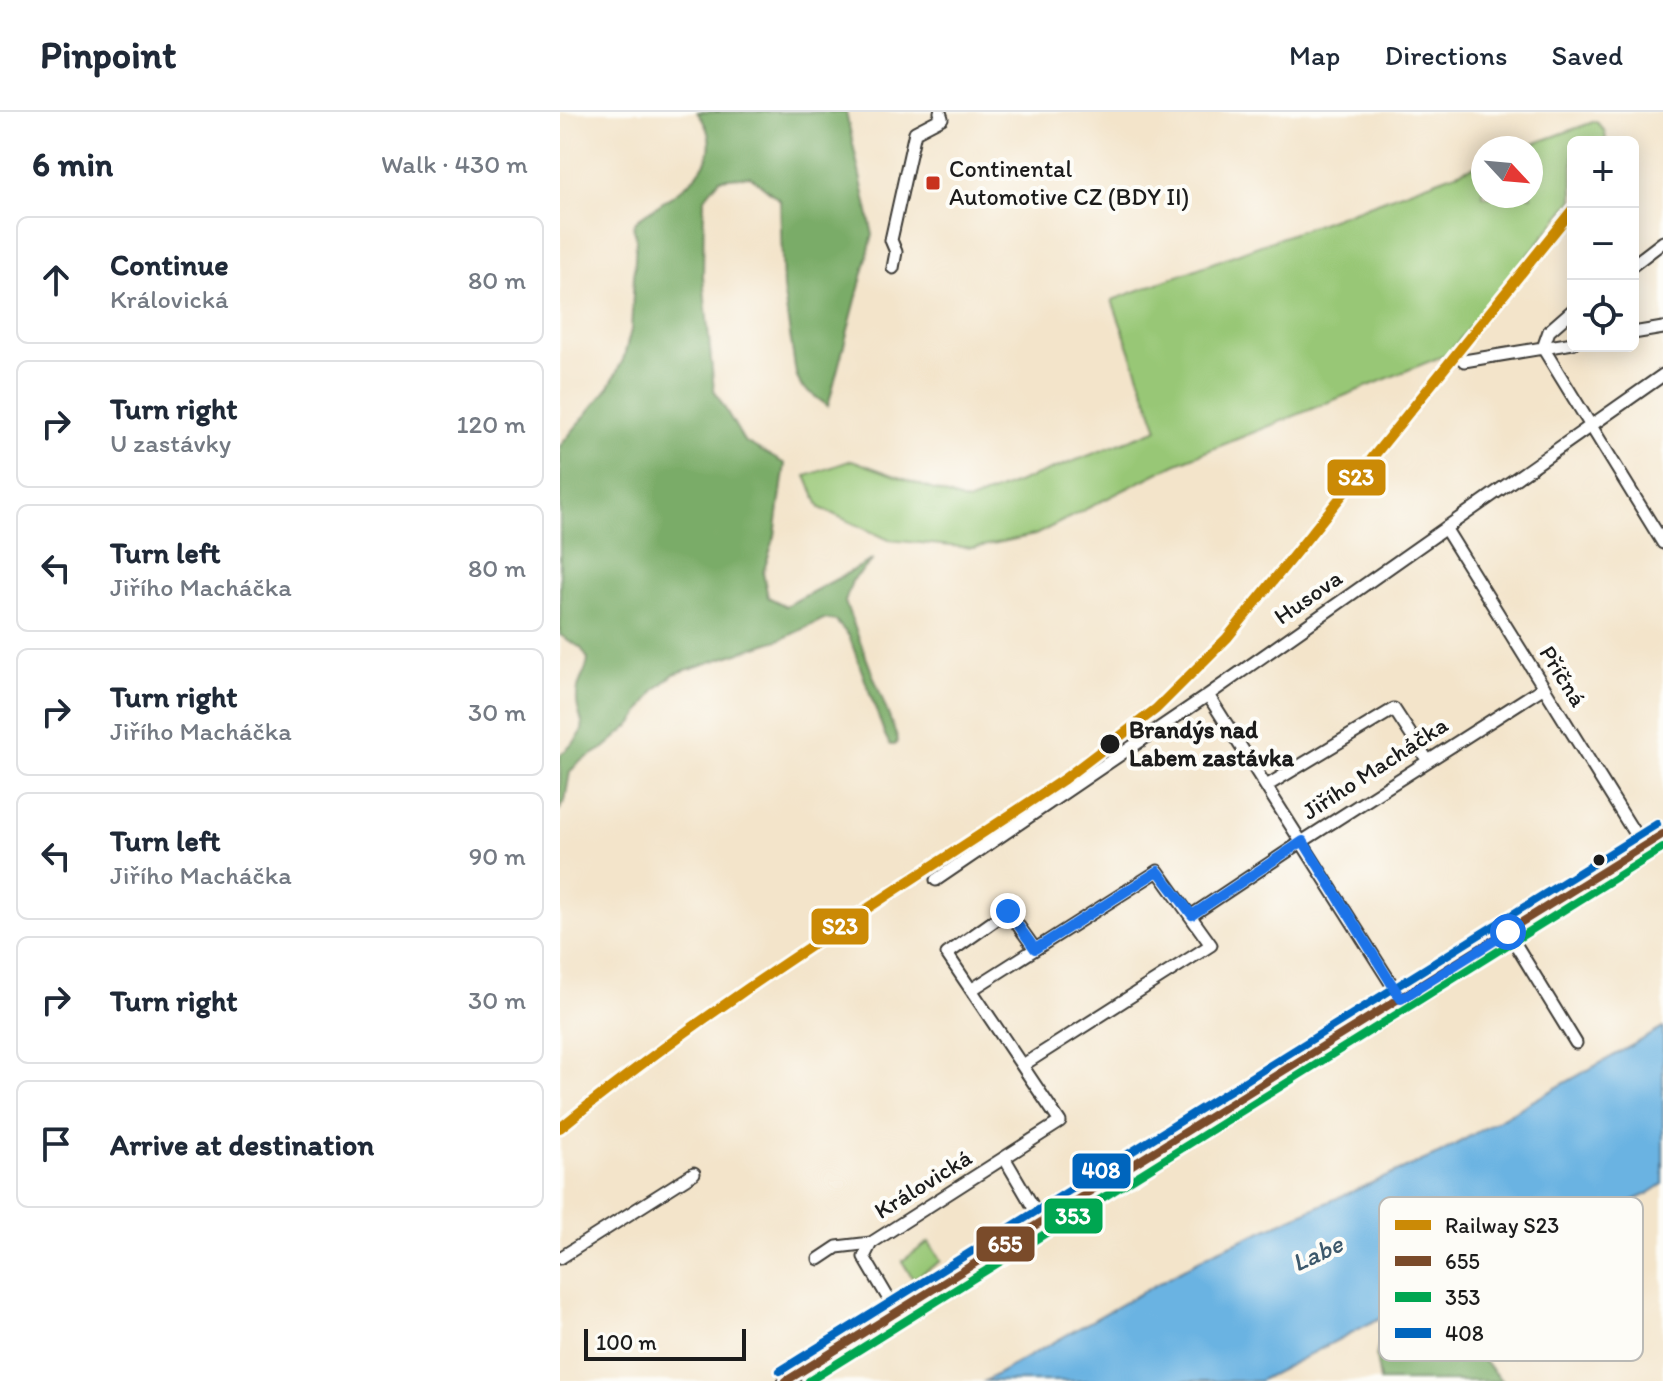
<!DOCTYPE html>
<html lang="en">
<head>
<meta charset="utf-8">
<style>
	:root { --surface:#fff; --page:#f2f2f3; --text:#1f2937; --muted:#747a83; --line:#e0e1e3 }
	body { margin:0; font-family:Itim,sans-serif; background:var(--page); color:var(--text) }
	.controls { position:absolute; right:24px; top:24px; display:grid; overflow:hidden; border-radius:12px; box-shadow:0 4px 20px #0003 }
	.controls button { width:72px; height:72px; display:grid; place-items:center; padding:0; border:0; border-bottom:2px solid var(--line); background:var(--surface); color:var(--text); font:40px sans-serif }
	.compass { position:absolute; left:911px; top:24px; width:72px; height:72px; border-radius:50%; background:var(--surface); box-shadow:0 4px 20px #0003; rotate:116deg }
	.scale { position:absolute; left:24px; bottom:20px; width:162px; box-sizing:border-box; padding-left:8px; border:4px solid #1c1c1c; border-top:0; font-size:22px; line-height:28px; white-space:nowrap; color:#1c1c1c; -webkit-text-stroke:6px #fdfcf7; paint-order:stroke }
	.stop { position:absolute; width:24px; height:24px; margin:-18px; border:6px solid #1a73e8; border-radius:50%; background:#fff }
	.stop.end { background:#1a73e8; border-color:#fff; box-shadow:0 2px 8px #0008 }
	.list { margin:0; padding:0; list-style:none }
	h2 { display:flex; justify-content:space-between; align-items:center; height:104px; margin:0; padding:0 32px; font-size:34px }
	h2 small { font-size:26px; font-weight:400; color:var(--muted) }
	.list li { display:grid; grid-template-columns:52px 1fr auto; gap:24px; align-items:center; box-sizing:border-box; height:128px; margin:0 16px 16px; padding:0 16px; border:2px solid var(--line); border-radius:12px }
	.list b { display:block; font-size:30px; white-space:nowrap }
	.list p { margin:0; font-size:26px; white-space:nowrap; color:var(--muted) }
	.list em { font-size:26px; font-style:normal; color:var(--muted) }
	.icon { flex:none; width:44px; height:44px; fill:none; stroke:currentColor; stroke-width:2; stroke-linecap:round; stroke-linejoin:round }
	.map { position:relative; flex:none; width:1103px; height:1269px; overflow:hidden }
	header { display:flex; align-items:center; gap:48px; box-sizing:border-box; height:112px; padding:0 40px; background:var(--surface); border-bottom:2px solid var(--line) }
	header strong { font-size:38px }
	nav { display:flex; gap:44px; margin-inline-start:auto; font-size:28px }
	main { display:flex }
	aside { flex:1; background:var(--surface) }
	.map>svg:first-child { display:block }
	.green { fill:#98c776; stroke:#5a7249; stroke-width:2 }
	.forest { fill:#7aac67; stroke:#4b6442; stroke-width:2 }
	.water { fill:#6bb3e2; stroke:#44687f; stroke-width:2 }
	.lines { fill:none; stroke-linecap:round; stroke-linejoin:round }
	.minor-casing { stroke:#3c3a36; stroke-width:15 }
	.major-casing { stroke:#3c3a36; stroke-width:18 }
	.minor { stroke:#fff; stroke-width:11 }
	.major { stroke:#fff; stroke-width:14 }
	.bus-1-casing { stroke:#fdfcf7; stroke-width:14 }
	.bus-2-casing { stroke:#fdfcf7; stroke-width:14 }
	.bus-3-casing { stroke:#fdfcf7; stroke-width:14 }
	.bus-1 { stroke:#7a4b2a; stroke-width:8 }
	.bus-2 { stroke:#00a651; stroke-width:8 }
	.bus-3 { stroke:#0065bd; stroke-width:8 }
	.rail-1-casing { stroke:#fdfcf7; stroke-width:16 }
	.rail-1 { stroke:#cb8a06; stroke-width:10 }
	.route { stroke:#1a73e8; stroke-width:10 }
	.poi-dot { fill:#c8321e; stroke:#fdfcf7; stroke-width:3 }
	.stop-dot { fill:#1c1c1c; stroke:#fdfcf7; stroke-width:3 }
	.labels { text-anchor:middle; stroke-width:8; stroke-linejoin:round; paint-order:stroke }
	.poi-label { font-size:24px; fill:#1c1c1c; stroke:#fdfcf7; text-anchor:start }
	.street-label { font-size:24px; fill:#1c1c1c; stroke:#fdfcf7 }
	.stop-label { font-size:24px; font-weight:bold; fill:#1c1c1c; stroke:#fdfcf7; text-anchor:start }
	.water-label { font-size:26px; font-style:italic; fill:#3c586b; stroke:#fdfcf7 }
	.key { fill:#fdfcf7; stroke:#bab9b5; stroke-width:2 }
	.key-label { font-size:22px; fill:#1c1c1c }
	.line-badge { stroke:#fdfcf7; stroke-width:3 }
	.badge-label { font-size:22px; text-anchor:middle; font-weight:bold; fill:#fff }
</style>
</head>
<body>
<header>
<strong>Pinpoint</strong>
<nav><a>Map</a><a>Directions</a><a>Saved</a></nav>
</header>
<main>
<aside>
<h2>6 min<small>Walk · 430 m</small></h2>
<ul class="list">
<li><svg class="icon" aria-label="ahead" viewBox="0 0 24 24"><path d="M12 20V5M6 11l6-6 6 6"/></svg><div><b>Continue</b><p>Královická</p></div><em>80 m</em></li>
<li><svg class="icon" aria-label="right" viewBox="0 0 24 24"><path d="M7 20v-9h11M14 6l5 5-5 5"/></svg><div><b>Turn right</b><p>U zastávky</p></div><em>120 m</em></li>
<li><svg class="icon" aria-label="left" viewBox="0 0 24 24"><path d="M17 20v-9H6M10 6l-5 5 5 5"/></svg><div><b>Turn left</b><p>Jiřího Macháčka</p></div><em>80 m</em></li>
<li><svg class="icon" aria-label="right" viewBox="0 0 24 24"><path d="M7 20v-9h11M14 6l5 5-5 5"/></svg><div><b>Turn right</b><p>Jiřího Macháčka</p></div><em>30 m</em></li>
<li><svg class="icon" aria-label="left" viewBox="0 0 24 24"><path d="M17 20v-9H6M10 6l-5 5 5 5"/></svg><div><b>Turn left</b><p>Jiřího Macháčka</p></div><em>90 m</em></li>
<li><svg class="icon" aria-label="right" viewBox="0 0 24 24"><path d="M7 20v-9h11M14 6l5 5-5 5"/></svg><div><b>Turn right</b></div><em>30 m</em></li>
<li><svg class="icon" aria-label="arrive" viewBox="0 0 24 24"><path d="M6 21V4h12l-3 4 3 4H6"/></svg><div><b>Arrive at destination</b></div></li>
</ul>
</aside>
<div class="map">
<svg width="1103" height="1269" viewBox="0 0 1103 1269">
	<rect width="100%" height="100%" fill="#fdfcf7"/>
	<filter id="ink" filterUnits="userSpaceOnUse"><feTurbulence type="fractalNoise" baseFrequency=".0125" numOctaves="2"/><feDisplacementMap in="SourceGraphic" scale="16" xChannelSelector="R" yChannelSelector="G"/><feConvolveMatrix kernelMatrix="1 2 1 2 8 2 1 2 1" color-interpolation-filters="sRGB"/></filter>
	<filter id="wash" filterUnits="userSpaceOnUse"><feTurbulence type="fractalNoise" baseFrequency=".006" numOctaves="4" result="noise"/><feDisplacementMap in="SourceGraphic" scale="32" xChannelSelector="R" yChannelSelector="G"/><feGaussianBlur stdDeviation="1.8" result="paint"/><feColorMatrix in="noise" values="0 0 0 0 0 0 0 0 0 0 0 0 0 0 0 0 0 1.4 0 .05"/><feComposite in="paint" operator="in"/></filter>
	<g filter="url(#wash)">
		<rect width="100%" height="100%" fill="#f3e4ca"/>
		<path class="green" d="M1036,9L1045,20L1046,30H1013V88L888,242L615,352L475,423L413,436L329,428L260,396L246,364L292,348L407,390L598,317L552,188L923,51V84H971V36H962Z
			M369,1130L381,1149L353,1167L342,1149Z"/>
		<path class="forest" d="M137,0H286L313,123L268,294L241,274L236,262L223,177L220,88L190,64L160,67L144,87L143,165L154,278L184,329L225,352L215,424L203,461L208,485L226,494L314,447L292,469L285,490L338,628L335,633H330L325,623L289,524L276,509L264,507L224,526L114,562L95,578L73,611L44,636L18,651L10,660L5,689L0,697V643C42,609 11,613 18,576C20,566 27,559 28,547L21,536L0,523V334L49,275L63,248L71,218L76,127L73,114L79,106C114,82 177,51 137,0Z
			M879,1201L942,1269H820L816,1245L821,1225Z"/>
		<path class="water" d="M1103,916V1072L1086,1083L889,1170L699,1269H425L654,1140L878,1042Z"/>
	</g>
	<g filter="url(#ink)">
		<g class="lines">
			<defs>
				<path id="minor" d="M1073,153L1103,130
					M333,156L336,140L331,128L355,20L382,6L380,0
					M1013,198L989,219L983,236L1103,431
					M1073,221L1103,216
					M904,249L1013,231
					M885,416L1083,735
					M648,583L841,887
					M708,673L834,597L868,649
					M376,768L648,583L1103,263
					M632,803L743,729L984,575
					M948,820L1016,931
					M411,878L598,759L651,833L463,953
					M445,1047L482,1110
					M0,1146L134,1061
					M259,1147L277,1135L311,1131
					M337,1201L304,1145L311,1131L500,1010L387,842L448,799L475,837"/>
				<path id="major" d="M226,1269L1103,722"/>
			</defs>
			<use href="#minor" class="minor-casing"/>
			<use href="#major" class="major-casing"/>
			<use href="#minor" class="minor"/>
			<use href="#major" class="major"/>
			<defs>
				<path id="bus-1" d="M226,1269L1103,722"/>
				<path id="bus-2" d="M249,1269L1103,736"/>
				<path id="bus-3" d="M220,1259L1097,712"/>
			</defs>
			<use href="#bus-1" class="bus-1-casing"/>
			<use href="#bus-2" class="bus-2-casing"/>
			<use href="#bus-3" class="bus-3-casing"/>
			<use href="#bus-1" class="bus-1"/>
			<use href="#bus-2" class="bus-2"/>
			<use href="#bus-3" class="bus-3"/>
			<defs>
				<path id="rail-1" d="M0,1016C159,886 335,781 504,667L596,597L667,526L1013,97"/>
			</defs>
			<use href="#rail-1" class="rail-1-casing"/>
			<use href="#rail-1" class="rail-1"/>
		</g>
	</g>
	<g class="lines" filter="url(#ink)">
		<path class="route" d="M448,799L475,837L598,759L632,803L743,729L841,887L948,820"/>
	</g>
	<rect class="poi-dot" x="365" y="63" width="16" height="16" rx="4"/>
	<g class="stop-dot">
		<circle cx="550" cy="632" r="11"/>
		<circle cx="1039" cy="748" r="7"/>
	</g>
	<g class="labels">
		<g class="poi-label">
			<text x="389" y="65">Continental<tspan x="389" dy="28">Automotive CZ (BDY II)</tspan></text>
		</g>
		<g class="street-label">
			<text transform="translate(748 485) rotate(-35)" y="8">Husova</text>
			<text transform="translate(1003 564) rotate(58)" y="8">Příčná</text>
			<text transform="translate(815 656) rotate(-33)" y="8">Jiřího Macháčka</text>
			<text transform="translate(363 1072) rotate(-32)" y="8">Královická</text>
		</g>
		<g class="stop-label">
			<text x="569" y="626">Brandýs nad<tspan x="569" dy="28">Labem zastávka</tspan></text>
		</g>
		<g class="water-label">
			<text transform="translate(757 1141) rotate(-25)" y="9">Labe</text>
		</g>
	</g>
	<rect x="819" y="1085" width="264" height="164" rx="12" class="key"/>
	<rect x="835" y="1108" width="36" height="10" fill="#cb8a06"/>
	<rect x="835" y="1144" width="36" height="10" fill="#7a4b2a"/>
	<rect x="835" y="1180" width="36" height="10" fill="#00a651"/>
	<rect x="835" y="1216" width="36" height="10" fill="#0065bd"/>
	<g class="key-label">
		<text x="885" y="1121">Railway S23</text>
		<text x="885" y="1157">655</text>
		<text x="885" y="1193">353</text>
		<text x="885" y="1229">408</text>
	</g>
	<g class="line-badge">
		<rect x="766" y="346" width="61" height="39" rx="8" fill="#cb8a06"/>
		<rect x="250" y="795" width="60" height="39" rx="8" fill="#cb8a06"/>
		<rect x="511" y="1040" width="61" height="38" rx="8" fill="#0065bd"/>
		<rect x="483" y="1085" width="61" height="38" rx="8" fill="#00a651"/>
		<rect x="415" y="1113" width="61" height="38" rx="8" fill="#7a4b2a"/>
	</g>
	<g class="badge-label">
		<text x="796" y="373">S23</text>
		<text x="280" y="822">S23</text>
		<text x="541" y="1066">408</text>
		<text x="513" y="1112">353</text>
		<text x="445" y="1140">655</text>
	</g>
</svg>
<div class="controls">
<button>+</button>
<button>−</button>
<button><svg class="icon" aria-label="locate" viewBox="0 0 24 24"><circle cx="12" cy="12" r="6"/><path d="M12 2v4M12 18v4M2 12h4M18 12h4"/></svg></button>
</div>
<svg class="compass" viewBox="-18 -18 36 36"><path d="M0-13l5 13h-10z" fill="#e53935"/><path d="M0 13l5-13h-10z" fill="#747a83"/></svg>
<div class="scale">100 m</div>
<div class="stop" style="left:948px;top:820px"></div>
<div class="stop end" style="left:448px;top:799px"></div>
</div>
</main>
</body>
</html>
